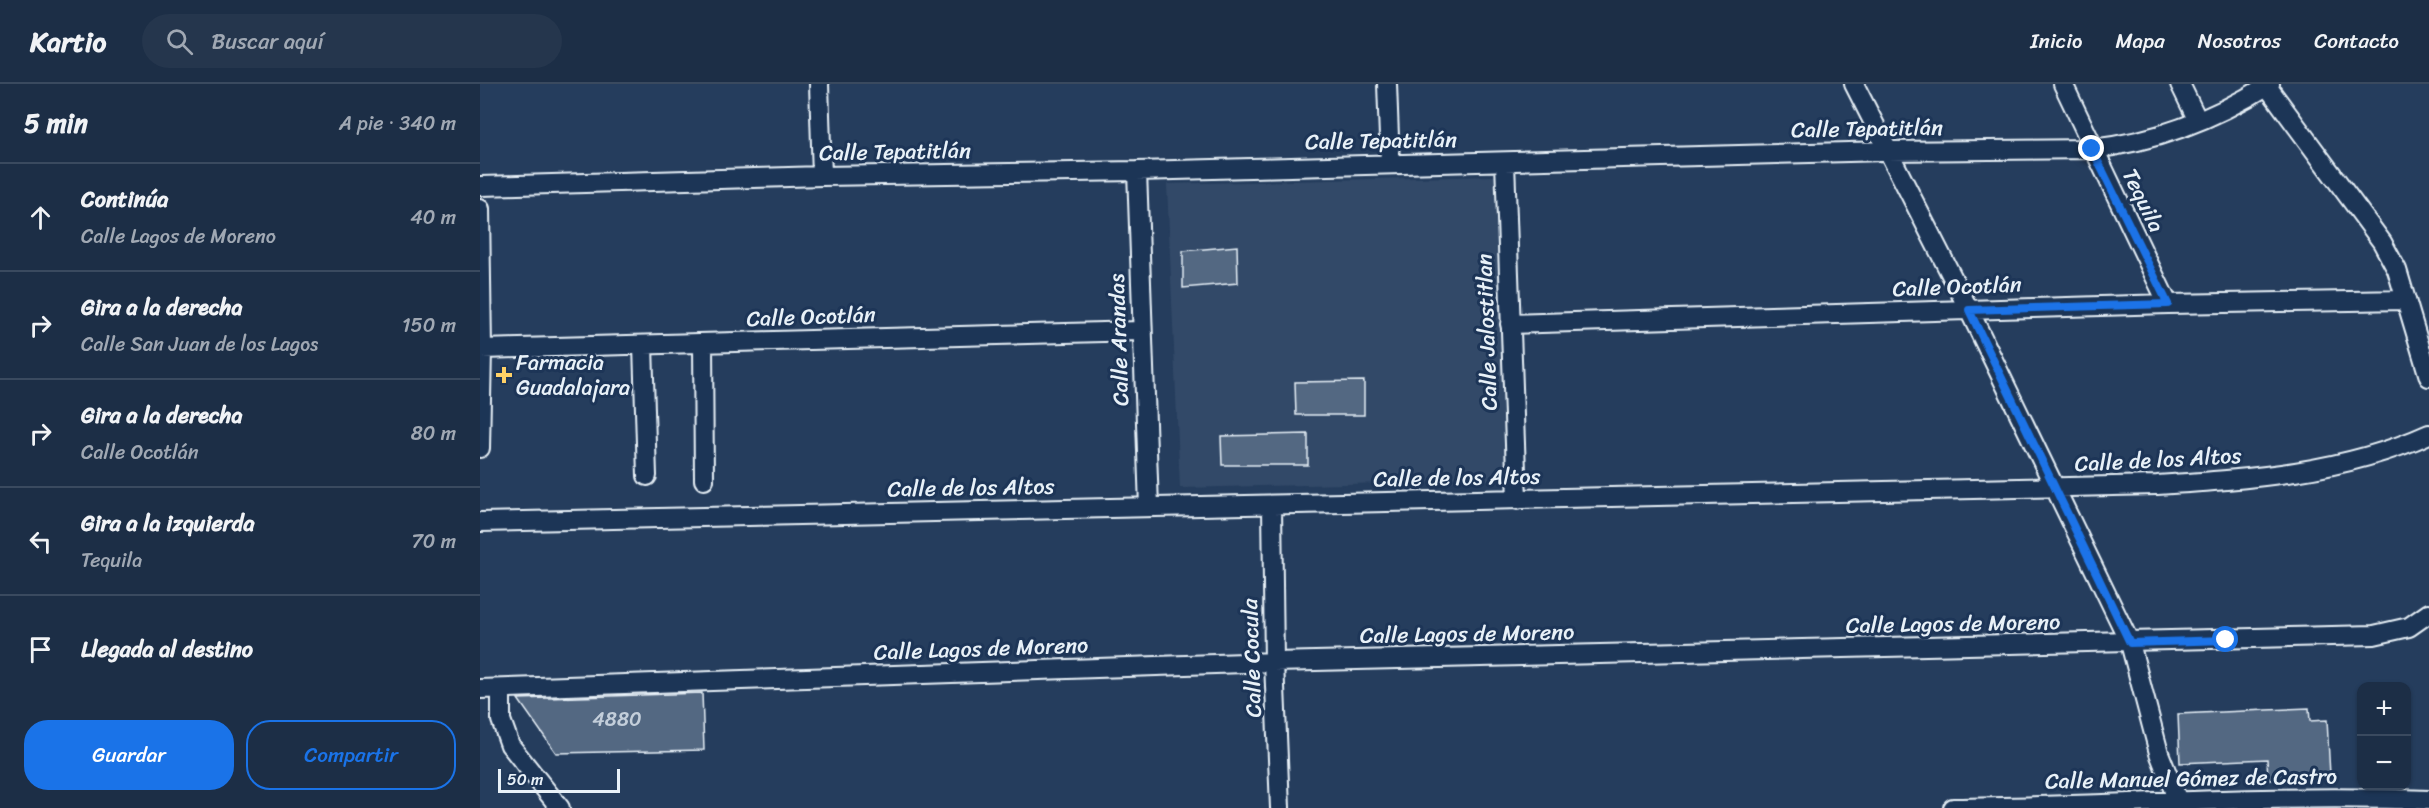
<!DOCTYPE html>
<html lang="es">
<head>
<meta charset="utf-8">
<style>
	:root { --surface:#1c2e46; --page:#25364d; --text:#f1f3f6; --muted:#a0a8b3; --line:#3a4a5f; --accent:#1a73e8 }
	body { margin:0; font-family:Sriracha,sans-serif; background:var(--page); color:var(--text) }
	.controls { position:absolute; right:18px; bottom:18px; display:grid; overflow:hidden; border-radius:12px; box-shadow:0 2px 4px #0004 }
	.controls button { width:54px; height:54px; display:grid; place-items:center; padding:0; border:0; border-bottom:2px solid var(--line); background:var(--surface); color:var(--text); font:30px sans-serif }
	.scale { position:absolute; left:18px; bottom:15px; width:122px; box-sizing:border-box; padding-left:6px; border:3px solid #e8f1f8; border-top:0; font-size:16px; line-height:21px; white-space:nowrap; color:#e8f1f8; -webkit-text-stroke:4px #1d3557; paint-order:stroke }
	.stop { position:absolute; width:18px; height:18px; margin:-14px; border:4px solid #1a73e8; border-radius:50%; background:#fff }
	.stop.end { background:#1a73e8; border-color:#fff; box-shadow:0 2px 6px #0008 }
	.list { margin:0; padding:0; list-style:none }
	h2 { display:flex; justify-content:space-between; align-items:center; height:78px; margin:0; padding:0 24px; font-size:26px }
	h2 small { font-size:20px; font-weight:400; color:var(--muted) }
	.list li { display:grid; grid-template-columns:39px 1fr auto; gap:18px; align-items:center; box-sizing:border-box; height:108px; padding:0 24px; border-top:2px solid var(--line) }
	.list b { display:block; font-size:22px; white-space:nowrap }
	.list p { margin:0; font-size:20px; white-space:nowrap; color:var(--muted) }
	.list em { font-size:20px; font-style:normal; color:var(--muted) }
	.actions { display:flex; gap:12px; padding:18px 24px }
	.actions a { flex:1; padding:14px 0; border:2px solid var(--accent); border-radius:24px; text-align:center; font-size:21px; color:var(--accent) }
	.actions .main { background:var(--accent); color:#fff }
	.icon { flex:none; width:33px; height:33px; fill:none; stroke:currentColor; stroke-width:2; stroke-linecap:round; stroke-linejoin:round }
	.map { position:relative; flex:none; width:1949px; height:724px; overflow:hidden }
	header { display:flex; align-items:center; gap:36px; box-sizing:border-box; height:84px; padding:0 30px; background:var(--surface); border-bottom:2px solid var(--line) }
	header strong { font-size:28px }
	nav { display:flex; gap:33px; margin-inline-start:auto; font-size:21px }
	.search { width:420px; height:54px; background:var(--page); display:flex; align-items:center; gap:15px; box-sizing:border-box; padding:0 21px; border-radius:33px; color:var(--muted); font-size:22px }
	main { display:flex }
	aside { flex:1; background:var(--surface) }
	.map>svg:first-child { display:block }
	.built { fill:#334a68 }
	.building { fill:#536782; stroke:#e8f1f8; stroke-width:1.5 }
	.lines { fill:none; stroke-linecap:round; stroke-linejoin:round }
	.minor-casing { stroke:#e8f1f8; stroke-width:22 }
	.minor { stroke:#1d3557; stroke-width:18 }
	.route { stroke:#1a73e8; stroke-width:8 }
	.poi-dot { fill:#ffd166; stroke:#1d3557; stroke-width:2 }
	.labels { text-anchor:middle; stroke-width:6; stroke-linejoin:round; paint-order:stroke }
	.number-label { font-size:20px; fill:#c3ceda }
	.street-label { font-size:22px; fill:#e8f1f8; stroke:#1d3557 }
	.poi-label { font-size:22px; fill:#e8f1f8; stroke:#1d3557; text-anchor:start }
</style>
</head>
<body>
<header>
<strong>Kartio</strong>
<div class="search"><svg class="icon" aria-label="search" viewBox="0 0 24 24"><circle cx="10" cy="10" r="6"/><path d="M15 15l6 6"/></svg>Buscar aquí</div>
<nav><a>Inicio</a><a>Mapa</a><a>Nosotros</a><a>Contacto</a></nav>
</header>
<main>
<aside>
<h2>5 min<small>A pie · 340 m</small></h2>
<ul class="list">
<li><svg class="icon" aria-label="ahead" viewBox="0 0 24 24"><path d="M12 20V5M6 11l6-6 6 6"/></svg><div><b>Continúa</b><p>Calle Lagos de Moreno</p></div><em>40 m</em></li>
<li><svg class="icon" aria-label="right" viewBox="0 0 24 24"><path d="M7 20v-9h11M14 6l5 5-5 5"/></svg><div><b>Gira a la derecha</b><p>Calle San Juan de los Lagos</p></div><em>150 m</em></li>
<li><svg class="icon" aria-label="right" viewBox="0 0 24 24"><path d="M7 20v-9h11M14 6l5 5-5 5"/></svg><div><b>Gira a la derecha</b><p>Calle Ocotlán</p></div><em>80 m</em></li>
<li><svg class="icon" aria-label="left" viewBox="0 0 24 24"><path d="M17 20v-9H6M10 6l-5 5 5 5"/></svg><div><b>Gira a la izquierda</b><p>Tequila</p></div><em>70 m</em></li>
<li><svg class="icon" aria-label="arrive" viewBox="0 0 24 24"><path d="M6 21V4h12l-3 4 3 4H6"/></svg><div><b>Llegada al destino</b></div></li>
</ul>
<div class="actions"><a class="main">Guardar</a><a>Compartir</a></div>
</aside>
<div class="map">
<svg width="1949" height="724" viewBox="0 0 1949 724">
	<rect width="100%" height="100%" fill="#253d5d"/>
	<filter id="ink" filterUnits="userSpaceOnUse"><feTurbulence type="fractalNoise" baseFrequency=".0167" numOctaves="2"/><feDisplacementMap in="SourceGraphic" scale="12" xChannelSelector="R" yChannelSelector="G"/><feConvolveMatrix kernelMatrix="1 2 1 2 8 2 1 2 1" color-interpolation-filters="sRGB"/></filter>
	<g filter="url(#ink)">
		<path class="built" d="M1017,92L1028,396L700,404L687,100Z"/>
		<path class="building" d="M757,162L758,199L703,204V167Z
			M884,297V331H816L815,298Z
			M828,350V381H742L741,352Z
			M222,609L224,666L76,669L38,615Z
			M1829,624L1830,637L1847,636L1850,691H1832V695L1788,696L1787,675L1700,679L1698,630Z"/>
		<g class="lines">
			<defs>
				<path id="minor" d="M339,0L342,92
					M907,0L910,80
					M1374,0L1489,226L1650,559L1679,669L1698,717L1696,724
					M1583,0L1688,220
					M1700,0L1718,37
					M1787,2L1902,158L1917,186L1949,293
					M1025,78L1037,416
					M657,87L669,423
					M0,102L342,92L657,87L1407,67L1612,65C1675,58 1736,34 1790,0
					M0,125L2,265L0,364
					M1030,240L1688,220L1926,216
					M223,259L224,396
					M163,261L167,392
					M2,265L661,247
					M792,422L794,578L800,724
					M0,438L1677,401C1770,395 1863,389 1949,350
					M0,605L794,578L1894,551L1929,543L1949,529
					M21,605V636L30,661L80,724
					M1473,724C1632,722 1791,710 1949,716"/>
			</defs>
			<use href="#minor" class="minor-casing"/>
			<use href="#minor" class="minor"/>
		</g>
	</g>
	<g class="lines" filter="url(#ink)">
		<path class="route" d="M1612,65L1688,220L1489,226L1650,559L1746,556"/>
	</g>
	<path class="poi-dot" d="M21 282h6v6h6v6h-6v6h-6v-6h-6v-6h6z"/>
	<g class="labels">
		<g class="number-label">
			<text x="137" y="642">4880</text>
		</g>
		<g class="street-label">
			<text transform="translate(1387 44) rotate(-1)" y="8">Calle Tepatitlán</text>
			<text transform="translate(901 56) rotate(-1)" y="8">Calle Tepatitlán</text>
			<text transform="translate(415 67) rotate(-1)" y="8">Calle Tepatitlán</text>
			<text transform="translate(1664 116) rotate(64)" y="8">Tequila</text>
			<text transform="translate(1477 202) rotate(-2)" y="8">Calle Ocotlán</text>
			<text transform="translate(331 232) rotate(-2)" y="8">Calle Ocotlán</text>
			<text transform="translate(1006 248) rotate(-92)" y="8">Calle Jalostitlan</text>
			<text transform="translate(638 256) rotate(-92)" y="8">Calle Arandas</text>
			<text transform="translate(1678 375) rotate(-3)" y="8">Calle de los Altos</text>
			<text transform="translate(977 393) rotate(-1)" y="8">Calle de los Altos</text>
			<text transform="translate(491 403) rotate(-1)" y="8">Calle de los Altos</text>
			<text transform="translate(1473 539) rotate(-1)" y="8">Calle Lagos de Moreno</text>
			<text transform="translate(987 549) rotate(-1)" y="8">Calle Lagos de Moreno</text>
			<text transform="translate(501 564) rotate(-2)" y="8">Calle Lagos de Moreno</text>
			<text transform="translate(771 574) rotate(-92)" y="8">Calle Cocula</text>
			<text transform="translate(1711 694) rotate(-1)" y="8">Calle Manuel Gómez de Castro</text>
		</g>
		<g class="poi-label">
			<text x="36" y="286">Farmacia<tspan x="36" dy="25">Guadalajara</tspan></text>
		</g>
	</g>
</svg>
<div class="controls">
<button>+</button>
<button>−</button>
</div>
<div class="scale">50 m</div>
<div class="stop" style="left:1746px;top:556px"></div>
<div class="stop end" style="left:1612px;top:65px"></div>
</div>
</main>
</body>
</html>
